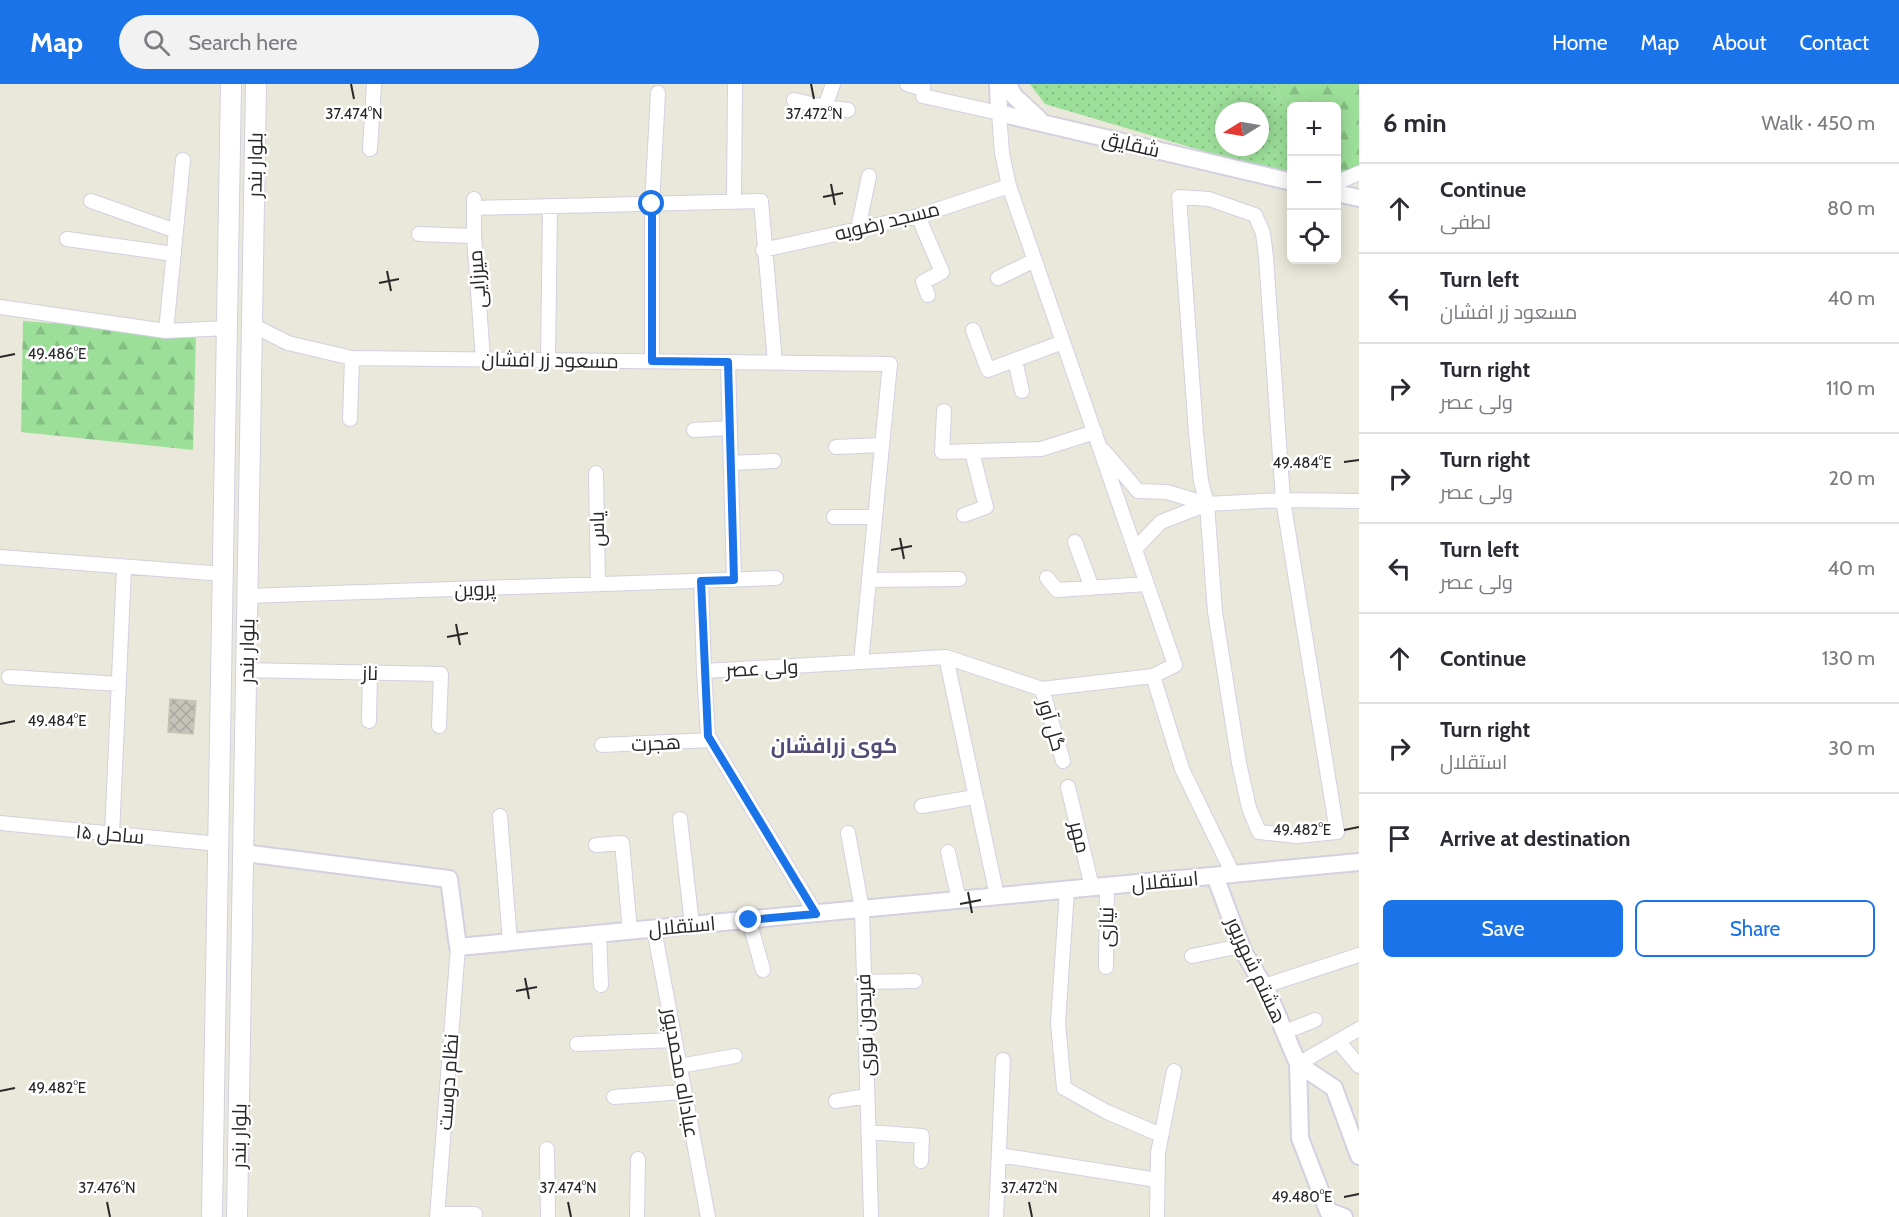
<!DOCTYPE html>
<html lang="en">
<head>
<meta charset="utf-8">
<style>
	:root { --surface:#fff; --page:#f2f2f3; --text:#2b2b33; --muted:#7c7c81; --line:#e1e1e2; --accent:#1a73e8 }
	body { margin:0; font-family:Cabin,Cairo,sans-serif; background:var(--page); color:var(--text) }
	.controls { position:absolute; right:18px; top:18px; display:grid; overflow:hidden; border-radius:9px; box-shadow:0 3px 15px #0003 }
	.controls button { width:54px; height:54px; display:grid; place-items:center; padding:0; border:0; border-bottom:2px solid var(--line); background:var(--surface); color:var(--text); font:30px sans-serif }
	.compass { position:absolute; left:1215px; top:18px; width:54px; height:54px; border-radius:50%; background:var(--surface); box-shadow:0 3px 15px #0003; rotate:259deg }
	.stop { position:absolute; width:18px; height:18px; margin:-14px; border:4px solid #1a73e8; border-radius:50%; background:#fff }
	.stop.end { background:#1a73e8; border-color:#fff; box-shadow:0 2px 6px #0008 }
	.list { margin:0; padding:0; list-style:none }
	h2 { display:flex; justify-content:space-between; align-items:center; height:78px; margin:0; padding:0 24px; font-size:26px }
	h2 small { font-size:20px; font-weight:400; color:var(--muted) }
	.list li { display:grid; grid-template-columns:39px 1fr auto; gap:18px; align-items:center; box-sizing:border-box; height:90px; padding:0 24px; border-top:2px solid var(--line) }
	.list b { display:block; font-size:22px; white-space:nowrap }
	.list p { margin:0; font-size:20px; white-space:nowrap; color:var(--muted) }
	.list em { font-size:20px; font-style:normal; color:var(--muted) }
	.actions { display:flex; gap:12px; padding:18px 24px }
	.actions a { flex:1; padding:14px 0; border:2px solid var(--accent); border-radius:9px; text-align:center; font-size:21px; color:var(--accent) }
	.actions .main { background:var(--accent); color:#fff }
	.icon { flex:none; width:33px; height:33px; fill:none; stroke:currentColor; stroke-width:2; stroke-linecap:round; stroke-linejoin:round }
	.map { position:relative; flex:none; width:1359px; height:1133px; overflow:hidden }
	header { display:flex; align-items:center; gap:36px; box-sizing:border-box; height:84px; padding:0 30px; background:var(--accent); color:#fff }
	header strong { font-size:28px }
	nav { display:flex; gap:33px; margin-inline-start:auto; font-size:21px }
	.search { width:420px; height:54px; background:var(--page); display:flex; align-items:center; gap:15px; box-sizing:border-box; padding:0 21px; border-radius:33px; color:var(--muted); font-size:22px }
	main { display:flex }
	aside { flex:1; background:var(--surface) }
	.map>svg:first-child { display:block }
	.grass { fill:url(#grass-dots); fill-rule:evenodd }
	.forest { fill:url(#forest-firs) }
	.building { fill:url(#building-cross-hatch); stroke:#c5c4b4; stroke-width:1.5 }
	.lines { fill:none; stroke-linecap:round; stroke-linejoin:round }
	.minor-casing { stroke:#d2d0e1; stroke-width:16 }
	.tertiary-casing { stroke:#d2d0e1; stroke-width:20 }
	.secondary-casing { stroke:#d2d0e1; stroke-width:22 }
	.minor { stroke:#fff; stroke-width:14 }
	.tertiary { stroke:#fff; stroke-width:16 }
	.secondary { stroke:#fff; stroke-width:20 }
	.route { stroke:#1a73e8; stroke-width:8 }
	.ticks { fill:none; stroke:#282828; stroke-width:2 }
	.labels { text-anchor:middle; stroke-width:5; stroke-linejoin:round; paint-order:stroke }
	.street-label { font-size:20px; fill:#282828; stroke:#fff }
	.neighbourhood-label { font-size:21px; font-weight:bold; fill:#504b77; stroke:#fff }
	.ticks-label { font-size:15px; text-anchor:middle; fill:#282828; stroke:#fff; stroke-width:5; stroke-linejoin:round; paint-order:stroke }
</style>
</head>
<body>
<header>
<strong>Map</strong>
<div class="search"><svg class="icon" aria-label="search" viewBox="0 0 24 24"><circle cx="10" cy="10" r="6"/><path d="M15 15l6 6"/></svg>Search here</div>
<nav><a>Home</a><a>Map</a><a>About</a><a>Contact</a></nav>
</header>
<main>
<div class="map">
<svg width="1359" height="1133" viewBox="0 0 1359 1133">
	<defs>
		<pattern id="grass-dots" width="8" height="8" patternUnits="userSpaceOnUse" patternTransform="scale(1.5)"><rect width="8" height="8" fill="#9cdf99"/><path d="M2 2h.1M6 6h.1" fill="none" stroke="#86bf84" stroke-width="1.8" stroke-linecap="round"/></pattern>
		<pattern id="forest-firs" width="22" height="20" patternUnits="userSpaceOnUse" patternTransform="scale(1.5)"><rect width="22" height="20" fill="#9cdf99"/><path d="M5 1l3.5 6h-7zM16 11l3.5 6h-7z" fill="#86bf84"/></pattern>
		<pattern id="building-cross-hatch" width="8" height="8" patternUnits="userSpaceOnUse" patternTransform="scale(1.5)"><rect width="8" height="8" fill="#c5c4ba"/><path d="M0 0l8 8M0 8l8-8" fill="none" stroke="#a9a8a0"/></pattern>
	</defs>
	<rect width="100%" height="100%" fill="#eae8da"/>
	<path class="grass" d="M1030,0H1274L1291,32V93L1045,20ZM1224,27H1260V63H1224Z"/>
	<path class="forest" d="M1274,0H1359V83L1337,95L1336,22H1292L1291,32Z
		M23,237L196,249L193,366L21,348Z"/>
	<path class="building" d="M170,615L196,617L193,650L168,648Z"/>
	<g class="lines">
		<defs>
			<path id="minor" d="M907,0L923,5
				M923,0V12L999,29L1002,69L1009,102L1175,581L1153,592L1182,685L1233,790
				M794,16L825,23L833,0
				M825,23L848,26
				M370,65L374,0
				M1336,99L1359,89
				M474,115V152L483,275
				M91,117L176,147
				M734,118L735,0
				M474,124L761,117L775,278
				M918,132L942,188L923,198L928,211
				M858,145L869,92
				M419,150L474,152
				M67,155L174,170
				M763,166L918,132L1009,102
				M998,194L1035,176
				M0,223L166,247L228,244
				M252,241L288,259L352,274L890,280L861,578L704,587L701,497
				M973,246L988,286L1063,258
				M166,247L183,76
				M548,276L550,122
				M1015,276L1022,307
				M652,277V120L658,9
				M728,278L734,496
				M944,327L942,368L1041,365L1095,348
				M350,335L352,274
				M694,346L730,344
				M836,363L881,361
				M1104,367L1138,407L1167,408L1207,420L1161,438L1135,465
				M731,379L774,377
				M596,389L598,500
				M1207,420L1283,416L1266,173L1263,149L1255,131L1209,115L1179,113L1196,349L1201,397L1207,420L1215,528L1239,679L1249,724L1259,748L1297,752L1337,748L1283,416L1359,417
				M964,431L986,423L972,368
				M834,433H874
				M1075,458L1092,504
				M0,473L224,490
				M1047,494L1057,506L1147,500
				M869,496L959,495
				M248,512L776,494
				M946,573L997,812
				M861,578L946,573L1042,605L1153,592
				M247,586L441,590L439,642
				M704,587L708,652L816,830
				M9,593L119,600
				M1042,605L1063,677
				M369,637L370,589
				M602,661L711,656
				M1068,703L1092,803
				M922,722L975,713
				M500,732L510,858
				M680,735L692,841
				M0,739L219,760
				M848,749L862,825L871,1133
				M112,750L124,484
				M596,761L622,759L630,847
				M948,768L959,816
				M1067,806L1058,939L1064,1004L1107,1028L1161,1051
				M749,836L763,886
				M654,845L708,1133
				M599,850L601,901
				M1192,872L1241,862
				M1106,883L1107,802
				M864,898L915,897
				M1264,902L1359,871
				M1285,948L1315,936
				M1338,957L1359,982
				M577,960L675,956
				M1298,980L1359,945
				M680,982L735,972
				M614,1013L684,1008
				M836,1017L867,1012
				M868,1048L922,1052L921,1077
				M547,1065L548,1133
				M999,1071L1157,1096
				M438,1130H475
				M437,1133L458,863
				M637,1133L638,1075
				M996,1133L1003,976
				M1157,1133L1158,1069L1174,987"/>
			<path id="tertiary" d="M998,0L999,29L1292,98
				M1008,0L1014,12L1039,35
				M1336,109L1359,114
				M244,769L449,795L458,863L1359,778
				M1215,792L1243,867L1268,909L1298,980L1300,1054L1328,1127L1344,1133
				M1298,980L1334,1004L1359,1072"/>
			<path id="secondary" d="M212,1130L231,0
				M237,1133L256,0"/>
		</defs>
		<use href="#minor" class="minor-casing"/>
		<use href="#tertiary" class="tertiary-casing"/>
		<use href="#secondary" class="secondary-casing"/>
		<use href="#minor" class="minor"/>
		<use href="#tertiary" class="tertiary"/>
		<use href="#secondary" class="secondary"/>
	</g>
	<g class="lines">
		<path class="route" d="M652,120V277L728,278L734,496L701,497L708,652L816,830L749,836"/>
	</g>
	<path class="ticks" d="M351,0L354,15M811,0L814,15M831,100L835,121M823,113L843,109M387,187L391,207M379,199L399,195M0,273L15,270M1344,378L1359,376M900,454L904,475M891,466L912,462M456,540L460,561M447,553L468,549M0,640L15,637M1344,746L1359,743M968,808L972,829M960,820L981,816M525,894L529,915M516,907L537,903M0,1007L15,1004M1344,1113L1359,1110M107,1118L110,1133M568,1118L571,1133M1029,1118L1032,1133"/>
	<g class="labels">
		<g class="street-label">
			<text transform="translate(1131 60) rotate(13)" y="7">شقایق</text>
			<text transform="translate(255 81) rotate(-89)" y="7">بلوار بندر</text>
			<text transform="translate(887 137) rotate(-14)" y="7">مسجد رضویه</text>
			<text transform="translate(477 195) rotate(-94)" y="7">میرزایی</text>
			<text transform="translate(550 276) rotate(1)" y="7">مسعود زر افشان</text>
			<text transform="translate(597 445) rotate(-91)" y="7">یاس</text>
			<text transform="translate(475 505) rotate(-2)" y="7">پروین</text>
			<text transform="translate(247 567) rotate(-89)" y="7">بلوار بندر</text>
			<text transform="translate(762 584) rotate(-3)" y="7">ولی عصر</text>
			<text transform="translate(370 589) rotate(1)" y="7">ناز</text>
			<text transform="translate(1052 641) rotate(74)" y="7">گل آور</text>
			<text transform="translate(656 659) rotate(-3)" y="7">هجرت</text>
			<text transform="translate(110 750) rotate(5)" y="7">ساحل ۱۵</text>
			<text transform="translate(1080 753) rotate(77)" y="7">مهر</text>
			<text transform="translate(1165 797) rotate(-5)" y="7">استقلال</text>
			<text transform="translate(682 842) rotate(-5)" y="7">استقلال</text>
			<text transform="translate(1106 843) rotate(-89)" y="7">نیازی</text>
			<text transform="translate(1256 886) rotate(65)" y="7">هشتم شهریور</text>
			<text transform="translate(865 941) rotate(-92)" y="7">فریدون نوری</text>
			<text transform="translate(681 989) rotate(80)" y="7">عباداله محمدپور</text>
			<text transform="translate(448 998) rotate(-86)" y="7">نظام دوست</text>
			<text transform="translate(239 1052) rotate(-89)" y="7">بلوار بندر</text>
		</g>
		<g class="neighbourhood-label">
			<text x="834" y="669">کوی زرافشان</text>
		</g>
	</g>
	<g class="ticks-label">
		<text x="354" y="35">37.474°N</text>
		<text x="814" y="35">37.472°N</text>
		<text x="57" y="275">49.486°E</text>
		<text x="1302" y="384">49.484°E</text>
		<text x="57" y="642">49.484°E</text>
		<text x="1302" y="751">49.482°E</text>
		<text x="57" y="1009">49.482°E</text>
		<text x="107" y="1109">37.476°N</text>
		<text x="568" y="1109">37.474°N</text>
		<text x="1029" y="1109">37.472°N</text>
		<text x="1302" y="1118">49.480°E</text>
	</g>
</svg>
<div class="controls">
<button>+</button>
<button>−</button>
<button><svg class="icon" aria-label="locate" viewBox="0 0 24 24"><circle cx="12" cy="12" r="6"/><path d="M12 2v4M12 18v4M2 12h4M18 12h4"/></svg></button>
</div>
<svg class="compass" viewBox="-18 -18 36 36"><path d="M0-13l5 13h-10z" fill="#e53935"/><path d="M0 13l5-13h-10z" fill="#7c7c81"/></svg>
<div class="stop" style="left:652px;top:120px"></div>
<div class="stop end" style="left:749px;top:836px"></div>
</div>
<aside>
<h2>6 min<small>Walk · 450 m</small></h2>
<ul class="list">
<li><svg class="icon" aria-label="ahead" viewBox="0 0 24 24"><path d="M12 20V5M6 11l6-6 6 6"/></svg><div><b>Continue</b><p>لطفی</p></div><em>80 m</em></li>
<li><svg class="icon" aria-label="left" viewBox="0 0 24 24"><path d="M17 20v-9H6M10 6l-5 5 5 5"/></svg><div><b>Turn left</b><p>مسعود زر افشان</p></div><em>40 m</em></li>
<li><svg class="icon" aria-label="right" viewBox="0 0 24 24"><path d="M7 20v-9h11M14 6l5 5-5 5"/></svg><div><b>Turn right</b><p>ولی عصر</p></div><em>110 m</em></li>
<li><svg class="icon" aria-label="right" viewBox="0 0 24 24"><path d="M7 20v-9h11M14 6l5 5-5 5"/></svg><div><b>Turn right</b><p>ولی عصر</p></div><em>20 m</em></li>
<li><svg class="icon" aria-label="left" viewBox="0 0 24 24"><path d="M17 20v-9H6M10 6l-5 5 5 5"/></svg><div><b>Turn left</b><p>ولی عصر</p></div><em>40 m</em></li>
<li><svg class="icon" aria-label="ahead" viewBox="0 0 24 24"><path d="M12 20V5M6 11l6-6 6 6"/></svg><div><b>Continue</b></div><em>130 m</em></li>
<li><svg class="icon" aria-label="right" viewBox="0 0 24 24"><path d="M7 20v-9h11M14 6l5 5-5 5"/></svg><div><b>Turn right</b><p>استقلال</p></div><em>30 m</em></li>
<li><svg class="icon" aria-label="arrive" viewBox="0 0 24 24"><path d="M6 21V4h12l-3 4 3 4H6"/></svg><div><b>Arrive at destination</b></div></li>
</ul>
<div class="actions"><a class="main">Save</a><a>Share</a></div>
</aside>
</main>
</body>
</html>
